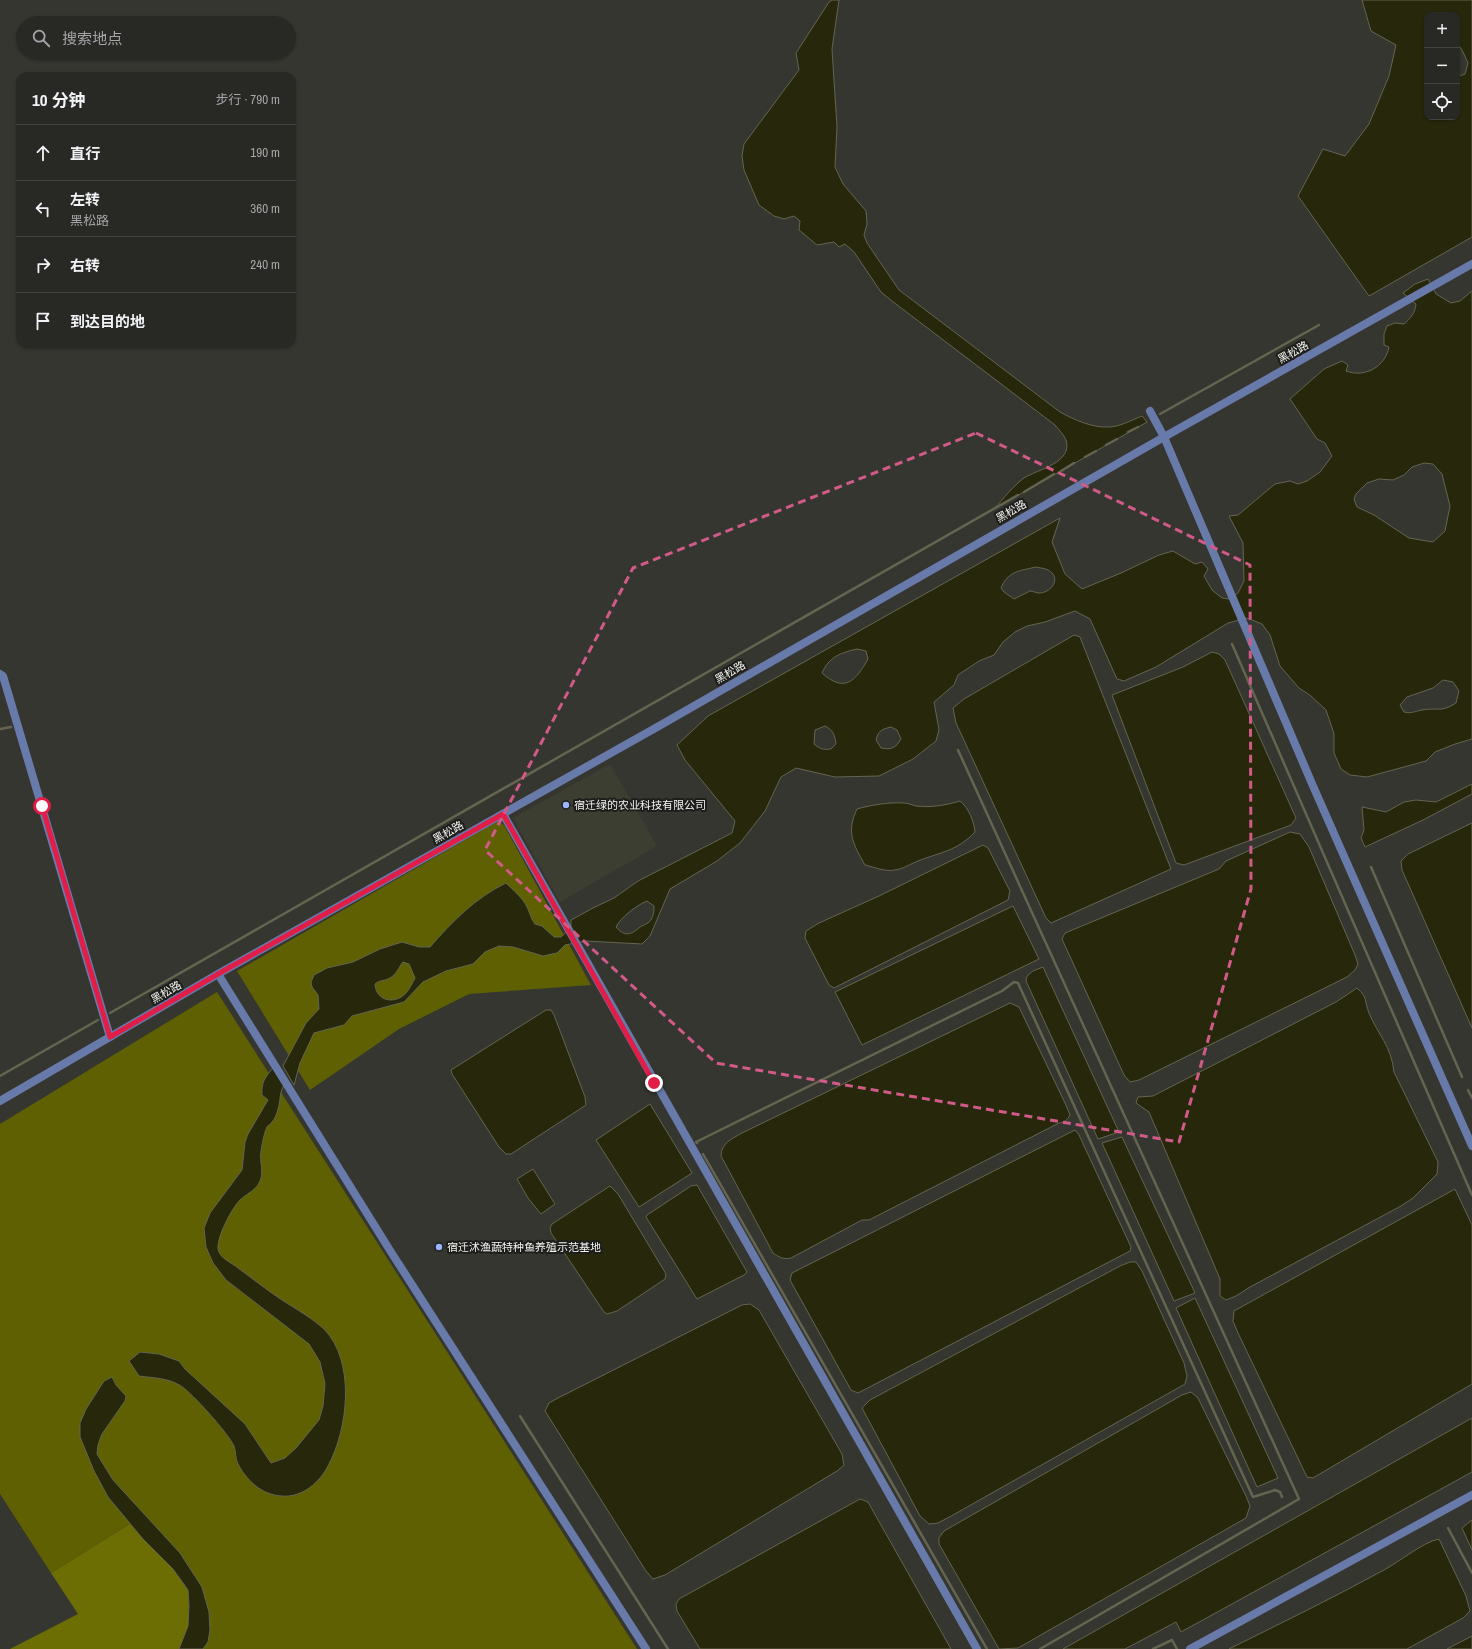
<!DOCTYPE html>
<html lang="zh">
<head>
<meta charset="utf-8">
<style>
	:root { --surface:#282825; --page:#343432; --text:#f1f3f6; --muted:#a5a6a7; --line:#444442 }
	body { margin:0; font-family:"Archivo Narrow","Noto Sans SC",sans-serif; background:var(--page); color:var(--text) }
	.controls { position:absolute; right:12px; top:12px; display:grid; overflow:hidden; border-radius:8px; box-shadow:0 1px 3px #0004 }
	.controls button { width:36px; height:36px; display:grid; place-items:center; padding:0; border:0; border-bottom:1px solid var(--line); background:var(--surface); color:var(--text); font:20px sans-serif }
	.stop { position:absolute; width:12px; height:12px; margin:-9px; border:3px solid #e11d48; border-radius:50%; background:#fff }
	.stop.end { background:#e11d48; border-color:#fff; box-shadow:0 1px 4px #0008 }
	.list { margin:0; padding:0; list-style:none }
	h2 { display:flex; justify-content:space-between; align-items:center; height:52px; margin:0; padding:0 16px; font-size:17px }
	h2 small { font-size:13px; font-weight:400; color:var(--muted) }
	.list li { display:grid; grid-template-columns:26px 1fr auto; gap:12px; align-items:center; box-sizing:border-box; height:56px; padding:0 16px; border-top:1px solid var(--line) }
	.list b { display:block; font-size:15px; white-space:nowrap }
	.list p { margin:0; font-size:13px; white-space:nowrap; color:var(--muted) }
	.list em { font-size:13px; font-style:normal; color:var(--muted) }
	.icon { flex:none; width:22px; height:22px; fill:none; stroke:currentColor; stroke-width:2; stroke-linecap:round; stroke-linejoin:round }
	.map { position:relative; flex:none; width:1472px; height:1649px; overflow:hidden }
	.search { position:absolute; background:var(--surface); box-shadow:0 1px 3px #0004; left:16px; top:16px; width:280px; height:44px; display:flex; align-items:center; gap:10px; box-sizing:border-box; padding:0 14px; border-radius:22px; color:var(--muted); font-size:15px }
	.panel { position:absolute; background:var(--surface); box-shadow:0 1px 3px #0004; left:16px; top:72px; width:280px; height:276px; border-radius:12px }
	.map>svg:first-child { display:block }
	.built { fill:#3d3e32 }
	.green { fill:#5e6002 }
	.forest { fill:#6c6e03 }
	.water { fill:#26270b; stroke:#646550; fill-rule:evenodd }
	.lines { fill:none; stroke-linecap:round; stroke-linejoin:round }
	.stream { stroke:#646550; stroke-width:2.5 }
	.minor { stroke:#677aaa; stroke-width:8 }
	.tertiary { stroke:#677aaa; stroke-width:8 }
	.route { stroke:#e11d48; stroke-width:5 }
	.marked { fill:none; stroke:#d15a88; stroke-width:3; stroke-dasharray:8 5; stroke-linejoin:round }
	.poi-dot { fill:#99b5fd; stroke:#1d1d1b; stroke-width:1.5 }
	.labels { text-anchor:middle; stroke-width:4; stroke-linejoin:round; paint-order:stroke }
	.street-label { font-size:11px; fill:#f4f5f1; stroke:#1d1d1b }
	.poi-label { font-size:11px; fill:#f4f5f1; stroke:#1d1d1b; text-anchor:start }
</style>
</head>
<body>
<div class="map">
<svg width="1472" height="1649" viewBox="0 0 1472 1649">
	<rect width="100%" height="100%" fill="#363631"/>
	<path class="built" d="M610,764L657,846L560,902L513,818Z"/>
	<path class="green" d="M498,821L504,825L591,985L469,994L399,1029L310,1090L237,971Z
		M217,992L637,1649H179L181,1646L143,1539L130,1524L51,1573L0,1494V1124Z"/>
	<path class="forest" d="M130,1524L143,1539L173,1569L188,1590L189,1606L188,1626L179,1649H10L78,1614L51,1573Z"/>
	<path class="water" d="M832,0H839L832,49L837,127L835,167L843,184L866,211L867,224L864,235L867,243L899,290L1060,412C1075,420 1092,428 1109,427C1119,427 1132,420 1142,416L1147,422L994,509C1004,498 1013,486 1024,478C1038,469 1073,463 1066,440C1064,435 1058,429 1055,425L892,301L881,292L854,252L845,244L839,247L834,242L817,245L799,230L800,221L794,216L784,219L774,216L759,205L744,170L742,156L744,144L799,70L796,53L829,2Z
		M1362,0H1472V237L1369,296L1298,196L1323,149L1345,156L1369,124L1389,76L1396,45L1371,31ZM1427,15H1457V42L1463,52L1468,63L1465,74L1457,77V117H1427Z
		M1428,279L1436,294L1451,303L1460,301L1472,291V739L1455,744L1435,752L1426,761L1367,777L1350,775L1341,769L1334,753V734L1326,710L1311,696L1299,688L1280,666L1270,635L1262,624L1247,618L1228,623L1156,667L1124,681L1117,679L1090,619L1075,611L1045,622L1027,626L1015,632L1003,642L994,655L979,661L958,675L954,685L934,702L939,730L936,741L913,759L879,776L835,777L796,768L781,777L765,811L740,843L717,861L670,889L650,936L642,944L586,941L565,945L557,953L543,956L513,947L499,946L485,952L473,964L446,971L423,982L404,1002L352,1016L344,1025L314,1033L300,1063L294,1085L283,1066L306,1023L319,1009L318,995L312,987L311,982L314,975L327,968L353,962L380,949L402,942L419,947H430C452,922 475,898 506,883C513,890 523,898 527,907C530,913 531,919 535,924L542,926L554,937H561L571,928V920L593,908L614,898L638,881L732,833L735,821L685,760L677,745L708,716L1060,518L1052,542L1065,574L1082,589L1121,573L1159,555L1173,551L1195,564L1202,562L1208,569L1204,576L1212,590L1222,598L1229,599L1238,593L1244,581L1243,543L1229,516L1238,515L1275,484L1290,481L1298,484L1307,481L1320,472L1332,456L1325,443L1317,439L1290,399L1324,369L1342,361L1348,365L1346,371C1365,378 1385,367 1389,347L1384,345V334L1387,326L1395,323L1404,324C1411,318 1415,313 1416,304L1403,293L1415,284ZM1424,463L1433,464L1442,474L1450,506L1445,531L1433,542L1409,538L1374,515L1357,507L1354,499L1356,494L1367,483L1379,479L1393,480L1404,475L1412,467ZM1036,567C1040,568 1044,568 1048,570C1062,577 1052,593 1039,593C1036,593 1033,591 1030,591L1014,599L1004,592L1001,588C1008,571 1019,571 1036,567ZM857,649L866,651L868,659C856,680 845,694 822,673C829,657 840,653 857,649ZM1443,680L1453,682L1459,691L1456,703C1441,713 1438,707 1422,710C1415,711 1412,714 1404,712L1400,705L1407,697L1433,688ZM825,726C833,730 835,735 836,744L831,749C823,750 820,749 814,744L815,730ZM891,727L897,730L901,739C896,748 891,750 881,748L876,740C878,731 882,729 891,727ZM647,901L654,906C654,911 654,916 650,921C648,924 643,925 640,927C632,934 625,938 616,927C621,917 637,905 647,901ZM403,962L409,964L415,978C413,982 410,988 407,992C396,1005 376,1002 375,984C379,980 385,981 390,978C396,975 399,967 403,962Z
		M1074,635L1080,637L1171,869L1051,923L1046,918L956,723L953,708L964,699Z
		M1212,652L1219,654L1225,660L1296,818L1291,825L1184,865L1176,863L1112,695L1183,667Z
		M1472,784V794L1423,820L1365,847L1361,838L1364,830L1362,807L1386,812L1404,802L1416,800L1436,802Z
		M960,801C969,808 974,822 975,832C957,851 941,852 918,861C910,864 903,869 895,870C885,872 874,867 865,865C853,844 846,832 857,809C871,805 889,802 904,803C908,803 912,805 916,806C930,808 947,805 960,801Z
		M1472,823V1028L1402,870L1401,861L1408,854Z
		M1290,832L1300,834L1309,847L1355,955L1358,964L1355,970L1347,977L1139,1080L1130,1082L1124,1075L1062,939L1065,933L1219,869L1226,861Z
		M983,845L988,848L1010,891L1008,900L834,988L829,985L805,938L806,931L819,923L879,896Z
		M1013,906L1039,959L862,1045L835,992Z
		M1043,967L1119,1132L1098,1139L1026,981L1027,976L1033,971Z
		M1357,988C1368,998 1364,1000 1369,1013C1378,1035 1391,1045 1394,1072L1438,1162L1437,1174L1413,1198L1401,1206L1250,1287L1236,1296L1226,1300L1220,1296V1279L1149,1112L1136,1103L1138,1097L1153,1096L1336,1002Z
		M1010,1003L1019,1007L1065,1103L1070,1115C1067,1120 1065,1122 1059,1123L869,1220H862L791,1258C784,1260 779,1257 773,1253L721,1156C721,1143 732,1139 742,1133Z
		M546,1010H551L554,1015L585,1097L586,1105L511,1154H506L499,1147L452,1074L451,1070Z
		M273,1068L284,1085C279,1093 281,1101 278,1109C277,1113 275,1119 272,1122C270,1125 269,1124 267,1127C264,1133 262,1145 261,1151C259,1162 265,1173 259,1183C255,1191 246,1194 240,1200C232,1208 217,1236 218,1249C220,1259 231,1262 238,1268C253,1279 267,1290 282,1300C296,1309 312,1318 324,1329C356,1362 348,1429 328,1466C320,1482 302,1498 282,1496C262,1495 247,1481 238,1464C235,1458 236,1451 234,1446C228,1433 193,1394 181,1386C169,1378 153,1378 139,1376L129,1361L140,1352L159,1354L179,1361L185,1369L245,1424L271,1463L285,1458L296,1448L319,1420L323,1406L325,1384L320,1362L309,1344L226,1280L213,1263L206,1247L204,1228L210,1213L242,1170L245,1142L248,1134L268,1100L262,1095C261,1083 265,1077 273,1068Z
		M650,1104L692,1173L639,1207L596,1140Z
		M1075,1130L1079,1135L1131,1247L1130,1251L858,1393L851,1390L790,1280L792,1273Z
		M1122,1137L1195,1293L1174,1301L1102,1143Z
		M533,1169L555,1204L541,1214L528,1198L517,1179Z
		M697,1185L747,1272L744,1275L697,1299L646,1217L647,1215L691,1186Z
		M610,1186L618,1194L666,1274L665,1279L617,1311L607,1314L604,1312L551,1233L550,1228L552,1224Z
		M1455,1189L1472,1225V1384L1313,1478L1307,1477L1238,1333L1233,1321L1234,1311Z
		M1130,1262H1136L1142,1271L1184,1363L1187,1376L1185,1384L953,1515L938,1523L929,1524L920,1516L862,1408L870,1400L1120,1266Z
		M1195,1298L1278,1478L1257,1487L1176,1308Z
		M750,1304L759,1310L842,1454L844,1465L837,1471L665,1575L653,1579L646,1571L545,1411L549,1403L558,1398L742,1305Z
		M112,1377L116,1385L126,1396L125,1401L102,1434L98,1445L97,1454L113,1480L180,1553L202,1587L209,1612L210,1630L208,1642L203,1649H179L188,1626L189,1606L188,1590L173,1569L143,1539L108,1497L94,1471L80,1437V1423L86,1409L104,1381Z
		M1191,1392L1198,1398L1246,1496L1250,1506L1246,1518L1018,1648L999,1649L939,1544V1538L944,1531L1182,1395Z
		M1472,1418V1472L1181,1632L1176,1622L1125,1649H1063Z
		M860,1499L868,1502L951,1649H700L677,1611L676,1604L679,1599Z
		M1472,1520V1550L1462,1528Z
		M1439,1539L1466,1596L1470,1611L1463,1618L1407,1649H1229C1281,1623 1333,1598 1384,1570C1399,1562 1423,1542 1439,1539Z
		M1472,1636V1649H1447Z"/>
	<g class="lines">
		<path class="stream" d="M1160,414L1319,325
			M1128,432L1138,427
			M1106,445L1117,439
			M1085,457L1096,451
			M1061,471L1074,463
			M1024,492L1054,474
			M1232,644L1472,1195
			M0,729L11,727
			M958,750L1299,1499L1040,1649
			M1371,867L1462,1077
			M110,1013L1018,495
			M0,1076L98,1020
			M1468,1090L1472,1098
			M697,1143L696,1142L1002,991L1014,982L1018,983L1253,1497L1275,1490L1280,1492L1282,1497
			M703,1154L987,1649
			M520,1416L668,1649
			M1448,1528L1472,1573
			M1153,1649L1172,1640L1177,1649"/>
		<path class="minor" d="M1150,411L1164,437
			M0,674L3,676L110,1037
			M503,814L977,1649"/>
		<path class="tertiary" d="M1164,437L1313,786L1472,1146
			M218,974L391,1252L646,1649
			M0,1101L218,974L659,726L1164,437L1472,264
			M1190,1649L1472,1495"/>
	</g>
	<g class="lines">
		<path class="route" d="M42,806L110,1037L218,974L503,814L654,1083"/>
	</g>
	<path class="marked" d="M976,433L1250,565L1251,889L1179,1142L716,1063L485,850L633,568Z"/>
	<g class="poi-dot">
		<circle cx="566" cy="805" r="4"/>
		<circle cx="439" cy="1247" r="4"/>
	</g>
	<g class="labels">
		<g class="street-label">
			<text transform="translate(1293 352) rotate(-29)" y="4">黑松路</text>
			<text transform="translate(1011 511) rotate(-30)" y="4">黑松路</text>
			<text transform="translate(730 672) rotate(-30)" y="4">黑松路</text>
			<text transform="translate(448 832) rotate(-29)" y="4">黑松路</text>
			<text transform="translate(166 992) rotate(-30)" y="4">黑松路</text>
		</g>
		<g class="poi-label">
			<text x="574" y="809">宿迁绿的农业科技有限公司</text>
			<text x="447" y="1251">宿迁沭渔蔬特种鱼养殖示范基地</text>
		</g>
	</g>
</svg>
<div class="controls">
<button>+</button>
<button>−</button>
<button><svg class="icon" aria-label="locate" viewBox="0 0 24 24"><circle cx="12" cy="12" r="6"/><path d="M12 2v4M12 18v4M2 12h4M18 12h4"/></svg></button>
</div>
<div class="stop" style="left:42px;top:806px"></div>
<div class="stop end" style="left:654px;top:1083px"></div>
<div class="search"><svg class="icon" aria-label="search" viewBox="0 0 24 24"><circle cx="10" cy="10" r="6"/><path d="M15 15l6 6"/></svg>搜索地点</div>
<section class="panel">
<h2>10 分钟<small>步行 · 790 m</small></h2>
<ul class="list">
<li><svg class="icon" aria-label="ahead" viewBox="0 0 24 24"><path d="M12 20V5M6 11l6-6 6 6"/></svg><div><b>直行</b></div><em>190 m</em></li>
<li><svg class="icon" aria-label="left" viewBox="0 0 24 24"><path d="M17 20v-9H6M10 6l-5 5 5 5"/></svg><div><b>左转</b><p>黑松路</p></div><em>360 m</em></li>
<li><svg class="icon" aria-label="right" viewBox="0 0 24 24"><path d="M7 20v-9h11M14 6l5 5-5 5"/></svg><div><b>右转</b></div><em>240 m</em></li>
<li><svg class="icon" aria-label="arrive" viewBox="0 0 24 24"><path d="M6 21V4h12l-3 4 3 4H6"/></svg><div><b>到达目的地</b></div></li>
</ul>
</section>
</div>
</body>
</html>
